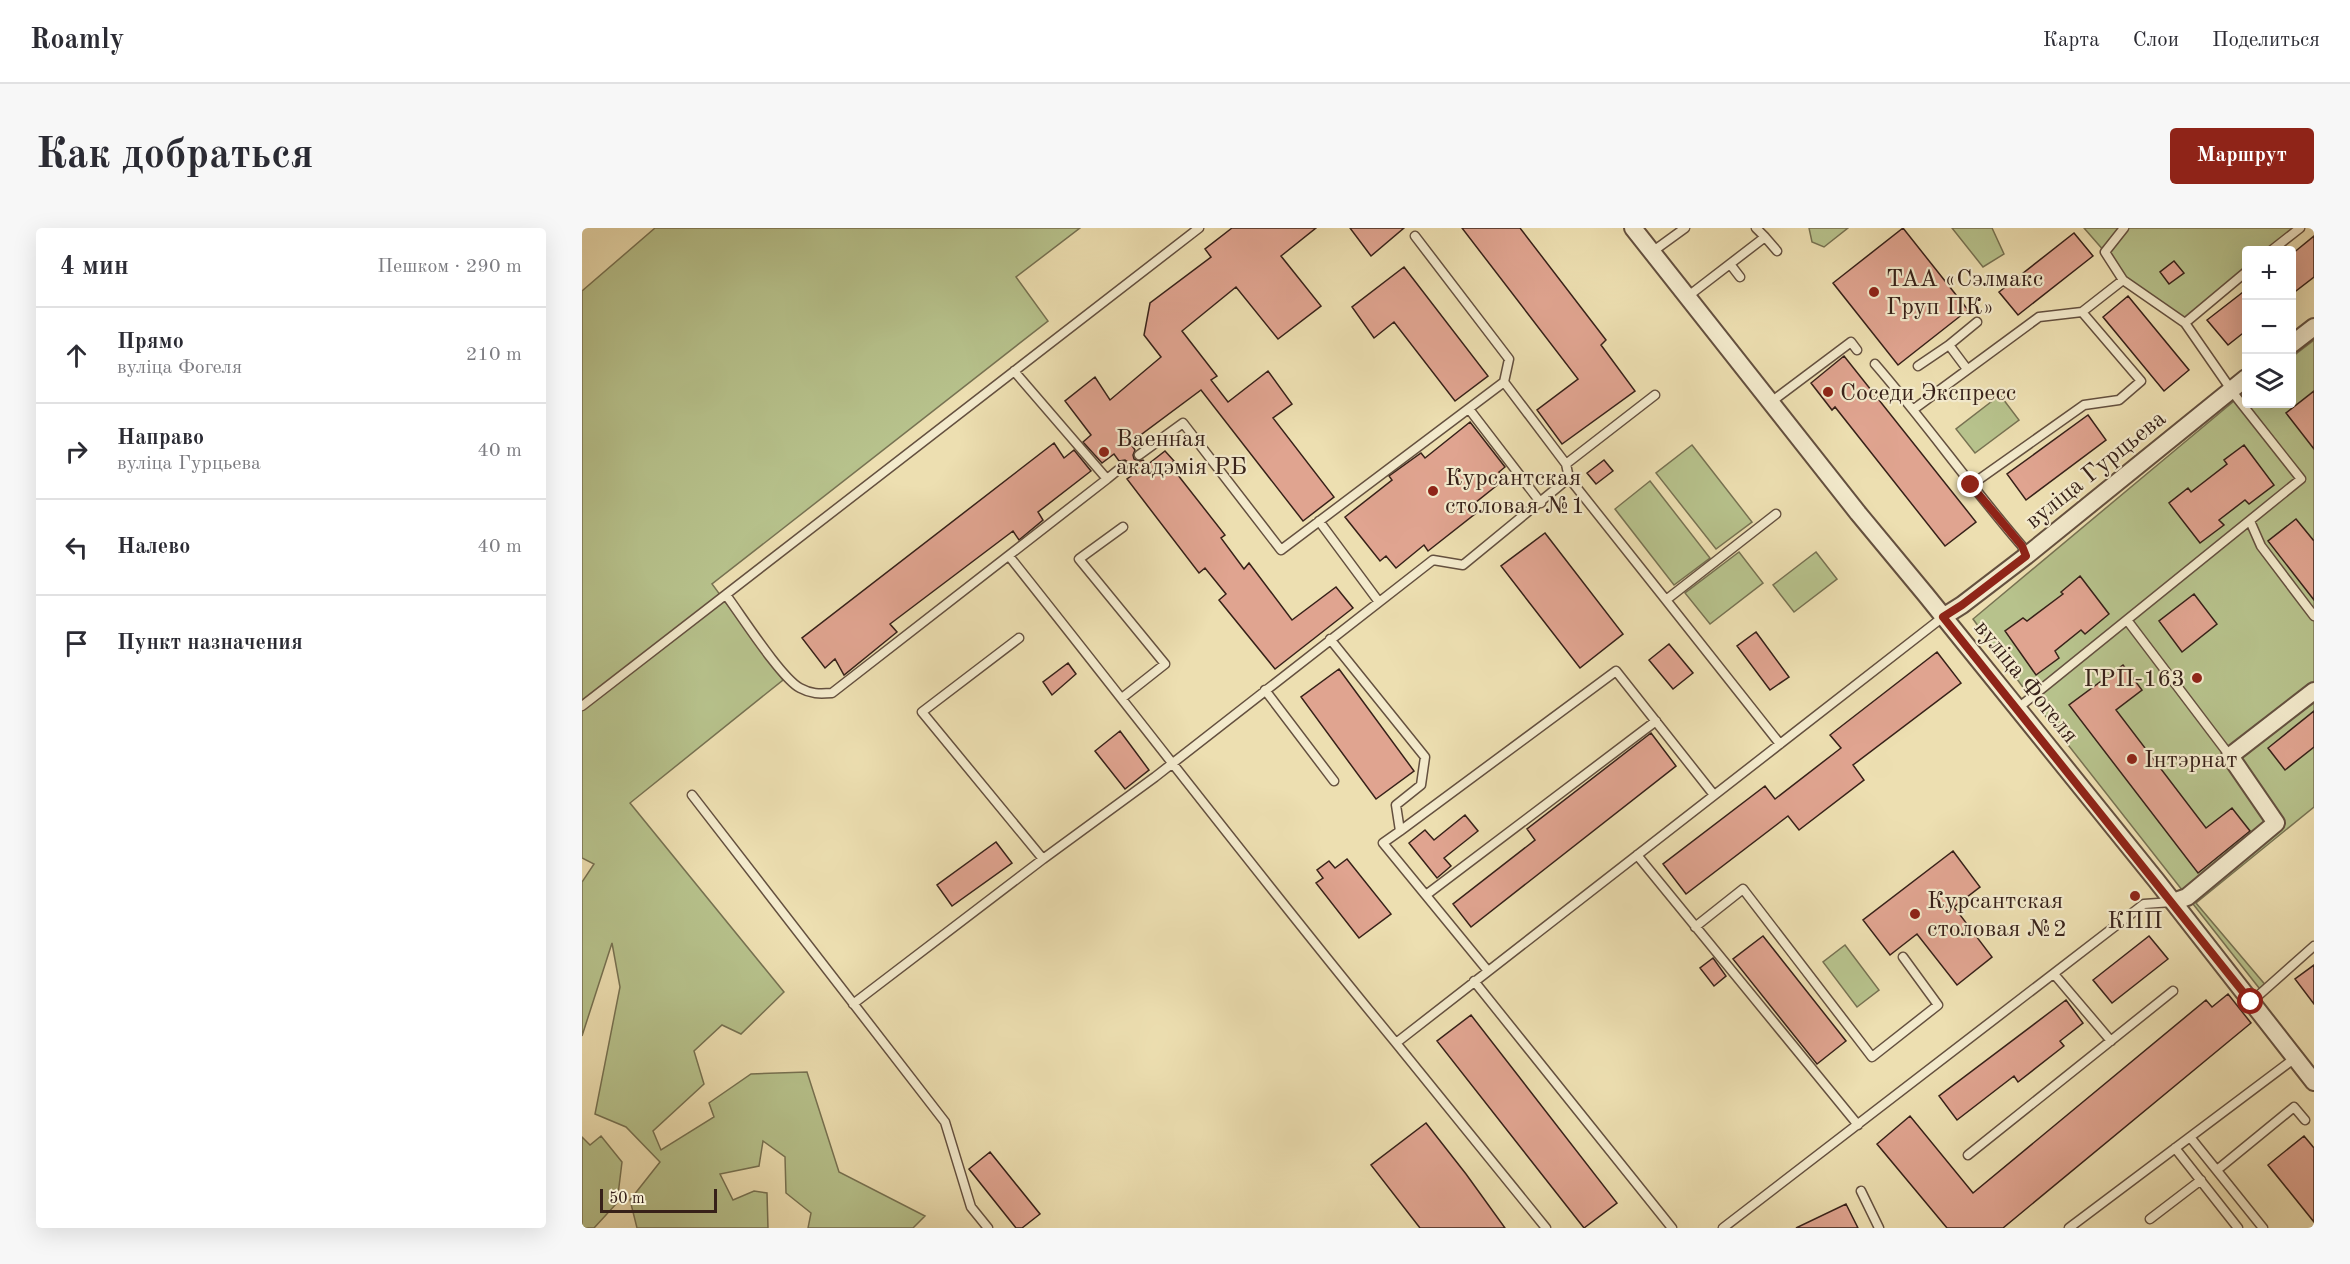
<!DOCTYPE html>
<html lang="ru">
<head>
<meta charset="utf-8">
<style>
	:root { --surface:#fff; --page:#f7f7f7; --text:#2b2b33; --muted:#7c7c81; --line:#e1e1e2; --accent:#8f2418 }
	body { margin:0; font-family:"Old Standard TT",serif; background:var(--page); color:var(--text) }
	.controls { position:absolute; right:18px; top:18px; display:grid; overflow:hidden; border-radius:6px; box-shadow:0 6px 24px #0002 }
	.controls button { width:54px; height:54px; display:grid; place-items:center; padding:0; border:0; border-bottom:2px solid var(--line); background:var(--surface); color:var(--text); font:30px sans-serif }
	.scale { position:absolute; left:18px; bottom:15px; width:117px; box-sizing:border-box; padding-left:6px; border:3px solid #372119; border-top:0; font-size:16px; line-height:21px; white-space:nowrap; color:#372119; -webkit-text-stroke:4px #f3eacc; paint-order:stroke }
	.stop { position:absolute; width:18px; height:18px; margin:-14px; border:4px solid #8f2418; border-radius:50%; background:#fff }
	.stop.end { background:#8f2418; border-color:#fff; box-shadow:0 2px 6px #0008 }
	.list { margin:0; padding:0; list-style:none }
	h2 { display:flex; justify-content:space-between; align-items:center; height:78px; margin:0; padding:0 24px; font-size:26px }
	h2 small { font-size:20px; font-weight:400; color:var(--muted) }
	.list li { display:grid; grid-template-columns:39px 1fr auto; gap:18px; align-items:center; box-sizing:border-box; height:96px; padding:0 24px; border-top:2px solid var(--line) }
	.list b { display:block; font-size:22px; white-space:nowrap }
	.list p { margin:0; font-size:20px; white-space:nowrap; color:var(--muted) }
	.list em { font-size:20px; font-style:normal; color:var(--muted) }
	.icon { flex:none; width:33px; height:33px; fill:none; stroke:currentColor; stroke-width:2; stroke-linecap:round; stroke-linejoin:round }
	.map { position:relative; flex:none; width:1732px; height:1000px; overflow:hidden; border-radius:6px }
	header { display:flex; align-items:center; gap:36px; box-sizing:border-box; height:84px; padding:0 30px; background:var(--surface); border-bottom:2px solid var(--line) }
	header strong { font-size:28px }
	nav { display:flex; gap:33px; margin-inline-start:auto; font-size:21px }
	.intro { display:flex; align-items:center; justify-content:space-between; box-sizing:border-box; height:144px; padding:0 36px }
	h1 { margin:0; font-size:42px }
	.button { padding:15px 27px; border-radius:6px; background:var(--accent); color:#fff; font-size:21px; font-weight:700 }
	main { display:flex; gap:36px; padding:0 36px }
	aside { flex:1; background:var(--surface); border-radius:6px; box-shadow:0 6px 24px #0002 }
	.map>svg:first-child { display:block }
	.green { fill:#b7c28c; stroke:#777252; stroke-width:1.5 }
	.building { fill:#e0a490; stroke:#372119; stroke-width:1.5 }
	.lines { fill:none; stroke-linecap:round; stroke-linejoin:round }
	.service-casing { stroke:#64503f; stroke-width:11 }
	.minor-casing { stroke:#64503f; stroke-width:20 }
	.service { stroke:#f3eacc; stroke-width:8 }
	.minor { stroke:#f3eacc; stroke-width:16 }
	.route { stroke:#8f2418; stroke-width:8 }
	.poi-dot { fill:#8f2418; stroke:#f3eacc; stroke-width:2 }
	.labels { text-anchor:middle; stroke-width:4.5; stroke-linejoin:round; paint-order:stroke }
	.poi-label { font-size:24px; fill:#372119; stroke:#f3eacc; text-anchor:start }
	.street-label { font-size:24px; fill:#372119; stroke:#f3eacc }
</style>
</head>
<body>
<header>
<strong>Roamly</strong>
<nav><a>Карта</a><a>Слои</a><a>Поделиться</a></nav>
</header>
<div class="intro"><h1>Как добраться</h1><a class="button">Маршрут</a></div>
<main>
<aside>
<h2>4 мин<small>Пешком · 290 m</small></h2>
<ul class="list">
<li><svg class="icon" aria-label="ahead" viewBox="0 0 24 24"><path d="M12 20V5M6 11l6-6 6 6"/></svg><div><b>Прямо</b><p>вуліца Фогеля</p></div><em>210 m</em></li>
<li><svg class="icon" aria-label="right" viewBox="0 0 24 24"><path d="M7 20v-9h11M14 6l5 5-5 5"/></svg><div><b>Направо</b><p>вуліца Гурцьева</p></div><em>40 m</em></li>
<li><svg class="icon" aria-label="left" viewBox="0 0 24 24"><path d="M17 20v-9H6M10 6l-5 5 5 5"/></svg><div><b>Налево</b></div><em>40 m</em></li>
<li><svg class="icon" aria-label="arrive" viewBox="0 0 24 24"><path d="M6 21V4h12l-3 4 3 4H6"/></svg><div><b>Пункт назначения</b></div></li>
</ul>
</aside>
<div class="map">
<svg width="1732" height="1000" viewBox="0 0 1732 1000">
	<rect width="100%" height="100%" fill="#eddfb1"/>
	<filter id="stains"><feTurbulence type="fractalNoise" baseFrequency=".00333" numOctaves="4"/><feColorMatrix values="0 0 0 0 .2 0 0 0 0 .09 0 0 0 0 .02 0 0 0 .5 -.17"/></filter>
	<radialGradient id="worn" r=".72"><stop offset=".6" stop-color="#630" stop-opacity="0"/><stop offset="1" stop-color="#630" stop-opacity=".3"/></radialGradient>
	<path class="green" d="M73,0H498L434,49L466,93L130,356L201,452L48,575L202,764L159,806L140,797L112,823L122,856L71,903L79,922L132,889L127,875L169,846L225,844L257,944L343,988L331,1000H226L229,985L204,965L203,929L181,913L177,938L138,946L151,972L172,963L185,965L186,1000H55L48,972L78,934L44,899L13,886L38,759L30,715L0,808V654L12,636L0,630V63Z
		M1227,0H1266L1242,19L1230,14Z
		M1370,0H1410L1422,26L1401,39Z
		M1502,0H1718L1690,22H1664V44L1603,95L1541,52L1523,24Z
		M1732,112V579L1614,675L1686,760L1681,765L1443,462L1391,391L1664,163V176H1710V129Z
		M1418,167L1437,192L1393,225L1374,201Z
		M1110,217L1170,294L1134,321L1074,245Z
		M1068,253L1128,330L1092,357L1033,281Z
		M1157,324L1181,355L1128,396L1103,365Z
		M1234,324L1255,351L1212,384L1191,357Z
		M1263,717L1297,762L1275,779L1241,734Z
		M19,908L40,934L35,975L12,1000H0V909L8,917Z"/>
	<path class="building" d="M650,0H734L699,28L739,78L696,111L654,59L600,103L635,148L629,152L646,174L686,143L710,176L691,190L752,269L721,293L619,162L548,215L553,222L551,227L552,231L557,233L561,232L565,237L583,223L592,233L588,237L643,307L639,310L662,341L667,335L710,392L754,359L771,380L693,441L637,372L644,366L623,340L617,345L545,251L549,248L545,243L546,234L543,232L537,233L532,226L520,235L501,214L509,207L483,173L513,149L528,172L579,129L562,107L568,75L629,29L623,21Z
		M768,0H822L789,28Z
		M880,0H938L1024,112L1019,117L1053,163L980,216L955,182L996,151Z
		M1321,0L1386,82L1316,137L1251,55Z
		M1492,5L1511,28L1436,87L1417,64Z
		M1732,8V49L1710,66V26Z
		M1592,33L1602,45L1587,56L1578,44Z
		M822,39L906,148L873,173L812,94L792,110L770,79Z
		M1665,61V102L1646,117L1625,92Z
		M1546,68L1607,142L1582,163L1521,89Z
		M1262,128L1394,294L1363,318L1253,179L1250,182L1229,155Z
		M1732,163V221L1704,185Z
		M1506,187L1524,212L1444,272L1425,246Z
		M888,194L923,239L917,244L923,251L893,275L898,282L846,323L842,317L814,340L804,328L798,333L763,289L810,252L807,248L839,225L843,230Z
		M472,215L482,230L492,222L509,243L456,284L461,292L437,312L431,303L308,396L315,404L262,447L253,431L243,440L220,410Z
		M1662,217L1692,257L1667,276L1663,272L1637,292L1642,297L1618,315L1587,275L1606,260L1609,264L1645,236L1642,232Z
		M1022,232L1031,243L1014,256L1005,245Z
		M1714,291L1732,313V372L1686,313Z
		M963,305L1041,406L998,440L919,338Z
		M1498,348L1527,386L1503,406L1499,402L1473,423L1477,430L1454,447L1423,403L1441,390L1445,393L1481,366L1479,364Z
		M1612,366L1635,396L1600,424L1577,393Z
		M1174,404L1207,449L1188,462L1155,418Z
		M1087,416L1111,445L1091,461L1067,432Z
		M1355,424L1379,455L1271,537L1282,552L1217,602L1206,588L1104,666L1081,636L1183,558L1193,571L1259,520L1248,507Z
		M486,435L494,446L470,467L461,454Z
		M1541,437L1560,462L1534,482L1624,600L1650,580L1668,603L1616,645L1487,477Z
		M757,441L832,543L794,571L719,469Z
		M1732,483V519L1703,542L1686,520Z
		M538,503L567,542L543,561L513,523Z
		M1069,505L1094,538L889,699L871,676L953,612L945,601Z
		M883,587L896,603L862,630L869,638L855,650L827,615L843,602L852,612Z
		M414,614L430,635L370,678L355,657Z
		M1371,623L1398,659L1372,679L1410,729L1375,757L1335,706L1308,727L1281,692Z
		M765,631L809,686L777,710L734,655L741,650L735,642L747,633L753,640Z
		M1181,708L1264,813L1235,836L1151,731Z
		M1567,708L1586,731L1530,775L1511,752Z
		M1131,730L1144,748L1132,758L1118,740Z
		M1732,737V776L1713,751Z
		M1646,766L1669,795L1421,1000H1365L1295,916L1328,888L1391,965L1624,772L1630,779Z
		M1484,772L1501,795L1478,813L1482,818L1436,854L1432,848L1375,892L1357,868Z
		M889,787L1035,975L1002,1000L855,813Z
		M844,895L884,946L923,1000H838L789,937Z
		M1722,908L1732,920V994L1686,937Z
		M408,924L458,986L440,1000H434L387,941Z
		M1264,976L1276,1000H1214Z"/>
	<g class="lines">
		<defs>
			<path id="service" d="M833,8L927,131L922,154L984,236
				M1183,9L1195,23
				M1690,22L1718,0
				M1070,24L1103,0
				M1148,36L1158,49
				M1105,69L1183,9L1174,0
				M1603,95L1664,44
				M1293,136C1344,195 1389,259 1440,318L1444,328
				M1336,138L1367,117
				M1385,141L1367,117L1395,94
				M1189,174L1269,114L1275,122
				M887,181L959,275
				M1332,181L1457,89L1500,84L1541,52
				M557,227L601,195L699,322L922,154
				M987,250L984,236L1073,167
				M525,251L541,238
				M1389,257L1502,177L1537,172L1559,153L1500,84
				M737,293L797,374
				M1668,293L1679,318L1732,388
				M427,328C556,490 682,655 814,815
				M144,367C159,387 199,450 218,460C229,466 237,466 250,465L525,251L432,143
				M1084,372L1198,516
				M1545,392L1648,528
				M437,410L340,484L461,631L573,549L851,332L881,337L987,250L1084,372L1194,286
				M748,411L843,529L839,557L814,577L818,603L801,615L906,743
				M683,462L752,553
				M540,470L583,436L497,331L541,299
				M0,478L617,0
				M1436,480L1719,251L1655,170L1603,95L1541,52L1523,24L1542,0
				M110,567L363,894L389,979L406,1000
				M818,603L1034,443L1132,567
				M1055,627L1276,897
				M844,667L1074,493
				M1113,699L1161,661L1290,829L1356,777L1321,729
				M1472,746L1529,813
				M892,753L1090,1000
				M1669,774L1732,718
				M271,776L461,631
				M1608,909L1681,1000
				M1593,920L1656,1000
				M1386,927L1591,763
				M1635,942L1712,879L1723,892
				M1279,963L1297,1000
				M1568,991L1619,952
				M964,1000L814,815L1361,389
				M1141,1000L1562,676L1590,674
				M1487,1000L1713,830"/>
			<path id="minor" d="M1051,0L1276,285L1344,367L1574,652L1732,854
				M1710,116L1732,99
				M1361,389L1380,377L1444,328L1664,150
				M1591,674L1605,669L1694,595L1648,528L1732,463"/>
		</defs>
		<use href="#service" class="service-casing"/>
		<use href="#minor" class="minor-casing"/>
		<use href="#service" class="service"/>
		<use href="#minor" class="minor"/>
	</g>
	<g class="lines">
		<path class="route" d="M1389,257L1440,318L1444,328L1380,377L1361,389L1669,774"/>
	</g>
	<g class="poi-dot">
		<circle cx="1292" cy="64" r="6"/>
		<circle cx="1246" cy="164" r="6"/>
		<circle cx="522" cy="224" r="6"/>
		<circle cx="851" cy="263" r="6"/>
		<circle cx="1615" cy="450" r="6"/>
		<circle cx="1550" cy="531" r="6"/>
		<circle cx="1553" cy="668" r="6"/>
		<circle cx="1333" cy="686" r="6"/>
	</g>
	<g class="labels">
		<g class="poi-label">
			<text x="1304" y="58">ТАА «Сэлмакс<tspan x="1304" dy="28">Груп ПК»</tspan></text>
			<text x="1258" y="172">Соседи Экспресс</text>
			<text x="534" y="218">Ваенная<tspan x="534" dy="28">акадэмія РБ</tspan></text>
			<text x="863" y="257">Курсантская<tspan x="863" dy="28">столовая №1</tspan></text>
			<text x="1603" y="458" text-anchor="end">ГРП-163</text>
			<text x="1562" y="539">Інтэрнат</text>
			<text x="1345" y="680">Курсантская<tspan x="1345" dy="28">столовая №2</tspan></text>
			<text x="1553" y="700" text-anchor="middle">КПП</text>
		</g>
		<g class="street-label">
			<text transform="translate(1513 241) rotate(-39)" y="8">вуліца Гурцьева</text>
			<text transform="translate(1445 453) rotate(51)" y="8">вуліца Фогеля</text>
		</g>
	</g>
	<rect width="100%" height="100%" filter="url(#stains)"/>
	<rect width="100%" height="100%" fill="url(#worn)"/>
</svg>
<div class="controls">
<button>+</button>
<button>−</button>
<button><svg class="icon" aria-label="layers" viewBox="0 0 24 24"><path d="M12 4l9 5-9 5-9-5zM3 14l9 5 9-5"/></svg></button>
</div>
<div class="scale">50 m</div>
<div class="stop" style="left:1669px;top:774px"></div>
<div class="stop end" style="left:1389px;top:257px"></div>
</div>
</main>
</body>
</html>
